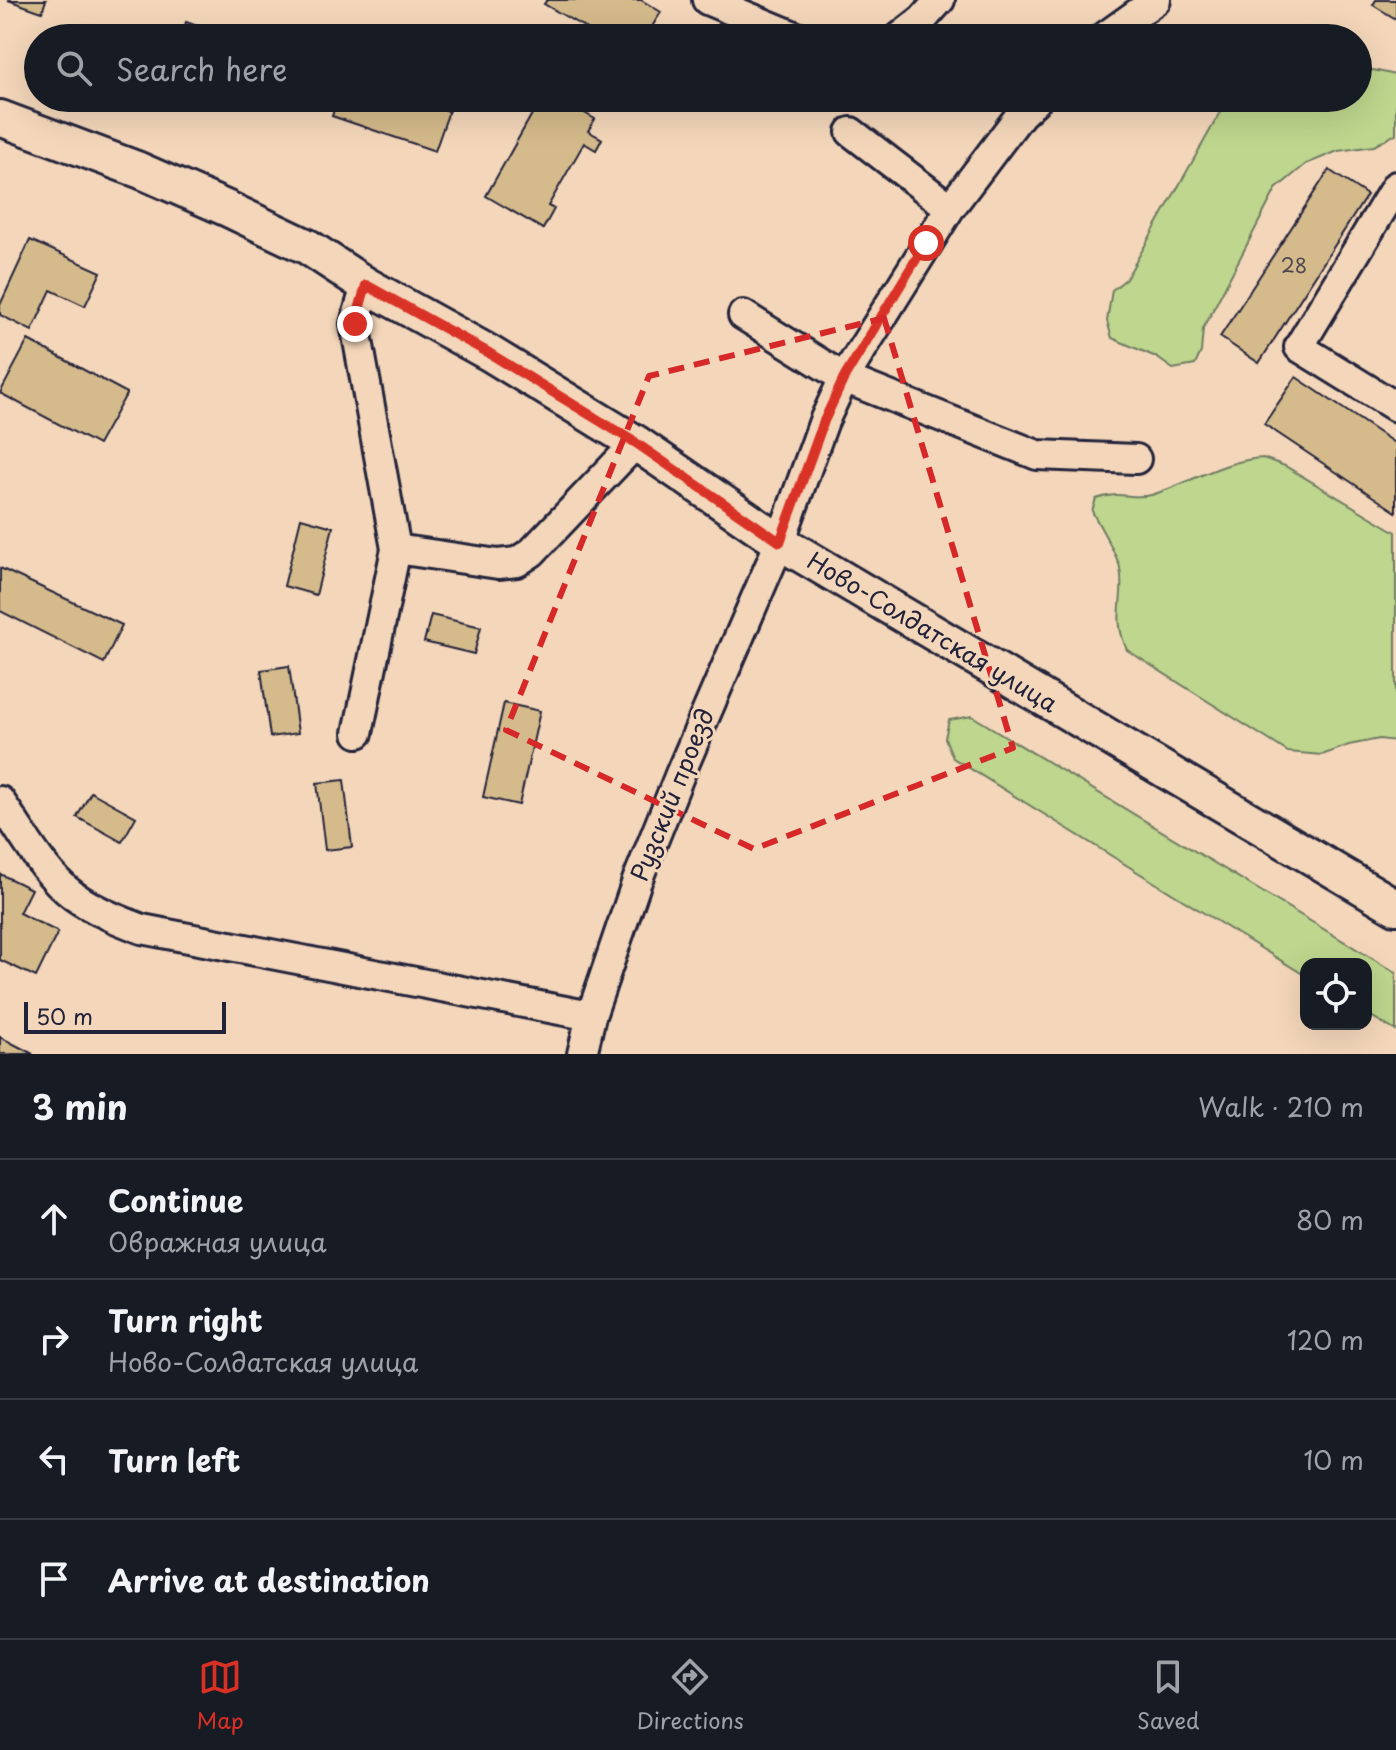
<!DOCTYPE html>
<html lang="en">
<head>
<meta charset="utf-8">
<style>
	:root { --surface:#171b24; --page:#242831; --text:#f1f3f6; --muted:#9ea1a6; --line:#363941; --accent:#d93025 }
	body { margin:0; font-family:"Playpen Sans",sans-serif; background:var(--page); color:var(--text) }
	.controls { position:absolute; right:24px; bottom:24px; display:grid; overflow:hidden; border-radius:16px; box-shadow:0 8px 32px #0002 }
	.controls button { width:72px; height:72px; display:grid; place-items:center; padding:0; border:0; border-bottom:2px solid var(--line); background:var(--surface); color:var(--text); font:40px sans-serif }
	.scale { position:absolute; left:24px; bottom:20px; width:202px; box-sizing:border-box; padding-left:8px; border:4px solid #22223b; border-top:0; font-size:22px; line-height:28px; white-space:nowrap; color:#22223b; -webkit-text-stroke:6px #f4d7ba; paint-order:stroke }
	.stop { position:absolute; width:24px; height:24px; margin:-18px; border:6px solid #d93025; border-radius:50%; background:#fff }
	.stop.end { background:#d93025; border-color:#fff; box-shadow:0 2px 8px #0008 }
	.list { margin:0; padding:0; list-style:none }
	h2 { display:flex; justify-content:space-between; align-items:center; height:104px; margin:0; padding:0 32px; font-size:34px }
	h2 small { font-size:26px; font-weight:400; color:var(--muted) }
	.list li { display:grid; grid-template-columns:52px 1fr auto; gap:24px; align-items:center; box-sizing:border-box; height:120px; padding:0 32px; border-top:2px solid var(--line) }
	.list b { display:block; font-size:30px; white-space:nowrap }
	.list p { margin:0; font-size:26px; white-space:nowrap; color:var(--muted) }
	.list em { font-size:26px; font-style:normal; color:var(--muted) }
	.icon { flex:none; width:44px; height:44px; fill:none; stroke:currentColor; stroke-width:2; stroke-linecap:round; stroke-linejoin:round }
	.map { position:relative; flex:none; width:1396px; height:1054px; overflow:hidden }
	.search { position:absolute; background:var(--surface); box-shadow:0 8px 32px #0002; left:24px; right:24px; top:24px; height:88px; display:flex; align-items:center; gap:20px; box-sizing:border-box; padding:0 28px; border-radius:44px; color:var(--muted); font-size:30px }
	.sheet { height:584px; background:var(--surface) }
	nav { display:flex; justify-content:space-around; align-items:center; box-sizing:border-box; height:112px; border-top:2px solid var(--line); background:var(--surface); font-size:22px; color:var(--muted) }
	nav a { display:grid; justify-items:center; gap:4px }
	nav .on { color:var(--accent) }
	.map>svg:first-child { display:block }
	.green { fill:#bed68d; stroke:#707c64; stroke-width:2 }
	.building { fill:#d5bb8b; stroke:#22223b; stroke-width:2 }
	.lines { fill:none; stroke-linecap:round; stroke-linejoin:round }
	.minor-casing { stroke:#22223b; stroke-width:34 }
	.major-casing { stroke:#22223b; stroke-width:40 }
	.minor { stroke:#f4d7ba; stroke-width:28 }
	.major { stroke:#f4d7ba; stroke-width:34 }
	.route { stroke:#d93025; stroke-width:10 }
	.marked { fill:none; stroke:#d62828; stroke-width:6; stroke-dasharray:16 10; stroke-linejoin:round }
	.labels { text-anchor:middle; stroke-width:6; stroke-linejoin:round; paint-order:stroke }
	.number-label { font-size:20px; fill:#4f484f }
	.street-label { font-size:24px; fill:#22223b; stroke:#f4d7ba }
</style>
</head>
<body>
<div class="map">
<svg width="1396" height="1054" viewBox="0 0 1396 1054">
	<rect width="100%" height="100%" fill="#f4d7ba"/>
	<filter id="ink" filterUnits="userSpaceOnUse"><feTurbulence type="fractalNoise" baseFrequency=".0125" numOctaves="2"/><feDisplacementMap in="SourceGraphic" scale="16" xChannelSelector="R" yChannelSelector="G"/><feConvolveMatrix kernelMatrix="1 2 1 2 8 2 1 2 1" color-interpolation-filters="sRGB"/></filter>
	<g filter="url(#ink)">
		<path class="green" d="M1373,70L1396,75V134L1374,146L1338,151L1306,164L1276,189L1203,329L1201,352L1195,365L1173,369L1156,357L1112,338L1107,321L1112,290L1126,279L1221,111L1230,102L1244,98H1358V73Z
			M1263,458L1285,466L1396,532V741L1379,739L1349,745L1322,755L1288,752L1127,650C1111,615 1126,600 1120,568C1119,558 1098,524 1092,511L1096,499C1119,490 1132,500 1151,495C1189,484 1223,460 1263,458Z
			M972,716L1396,973V1031L1366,1013V964H1306V976L953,758L945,738L949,720Z"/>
		<path class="building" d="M8,0H46L42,12Z
			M547,0H641L661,12L645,38H603L544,4Z
			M1376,0H1396V19L1373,5Z
			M186,22L232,38H181Z
			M338,98H410L449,111L435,151L332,116Z
			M541,98H558L595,119L588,131L602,139L596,150L584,143L548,206L554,209L543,229L486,196Z
			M1329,170L1367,195L1259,363L1220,337Z
			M30,240L101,272L85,306L51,290L32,331L0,315V305Z
			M28,340L127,393L98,445L0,393Z
			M1296,377L1396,444V512L1264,424Z
			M301,518L333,527L316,595L284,586Z
			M0,568L122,625L104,663L0,611Z
			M431,615L481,627L474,654L424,642Z
			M289,666L298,733L270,737L261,670Z
			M504,703L540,711L519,805L483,797Z
			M344,780L352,847L325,850L317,783Z
			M91,792L136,817L122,842L77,817Z
			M0,874L31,889L19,913L58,932L36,977L0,960Z
			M0,1037L33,1054H0Z"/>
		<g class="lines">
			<defs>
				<path id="minor" d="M707,0L799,38
					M899,38L922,20L940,0
					M1103,38L1156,0
					M851,132L950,208
					M1396,186L1299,347L1396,407
					M366,285L355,324L396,549L498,564L517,562L532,552L636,443
					M743,315L844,378L1037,455L1136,459
					M358,733L396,549
					M0,801C22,832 43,873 74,896C95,911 119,920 142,929L591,1016
					M582,1054L591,1016L637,881L680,774L780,542L824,421L844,378L950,208L1021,114L1038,98"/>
				<path id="major" d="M0,118L139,170L228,209L308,247L366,285L489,353L636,443L780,542L1396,907"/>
			</defs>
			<use href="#minor" class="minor-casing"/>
			<use href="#major" class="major-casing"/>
			<use href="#minor" class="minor"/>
			<use href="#major" class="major"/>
		</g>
	</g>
	<g class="lines" filter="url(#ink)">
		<path class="route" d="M355,324L366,285L489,353L636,443L780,542L824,421L844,378L926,243"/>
	</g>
	<path class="marked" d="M884,318L1013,748L754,849L506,730L649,376Z"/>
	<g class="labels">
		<g class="number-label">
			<text x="1294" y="273">28</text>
		</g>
		<g class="street-label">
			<text transform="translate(932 633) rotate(31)" y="8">Ново-Солдатская улица</text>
			<text transform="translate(673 795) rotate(-68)" y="8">Рузский проезд</text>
		</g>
	</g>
</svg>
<div class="controls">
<button><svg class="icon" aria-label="locate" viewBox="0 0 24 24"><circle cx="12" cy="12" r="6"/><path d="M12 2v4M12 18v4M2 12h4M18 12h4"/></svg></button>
</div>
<div class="scale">50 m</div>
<div class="stop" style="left:926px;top:243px"></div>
<div class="stop end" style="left:355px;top:324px"></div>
<div class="search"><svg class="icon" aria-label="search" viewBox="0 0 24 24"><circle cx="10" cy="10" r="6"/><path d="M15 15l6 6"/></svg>Search here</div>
</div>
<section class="sheet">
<h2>3 min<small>Walk · 210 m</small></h2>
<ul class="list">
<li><svg class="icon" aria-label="ahead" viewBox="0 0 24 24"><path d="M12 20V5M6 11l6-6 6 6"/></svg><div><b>Continue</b><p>Овражная улица</p></div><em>80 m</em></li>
<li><svg class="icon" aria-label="right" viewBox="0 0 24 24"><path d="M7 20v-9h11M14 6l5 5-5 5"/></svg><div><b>Turn right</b><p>Ново-Солдатская улица</p></div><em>120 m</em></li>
<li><svg class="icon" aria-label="left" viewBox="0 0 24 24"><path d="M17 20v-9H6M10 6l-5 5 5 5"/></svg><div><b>Turn left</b></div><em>10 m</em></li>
<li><svg class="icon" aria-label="arrive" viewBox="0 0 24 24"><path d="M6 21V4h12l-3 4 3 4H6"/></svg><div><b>Arrive at destination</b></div></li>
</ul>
</section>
<nav>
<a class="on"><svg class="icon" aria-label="map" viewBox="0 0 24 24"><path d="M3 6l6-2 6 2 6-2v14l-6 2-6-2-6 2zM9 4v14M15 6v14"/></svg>Map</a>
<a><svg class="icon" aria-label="directions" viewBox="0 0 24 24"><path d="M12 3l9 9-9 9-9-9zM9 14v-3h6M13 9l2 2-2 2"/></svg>Directions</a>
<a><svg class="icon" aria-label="saved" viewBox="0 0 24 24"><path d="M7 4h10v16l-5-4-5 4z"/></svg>Saved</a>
</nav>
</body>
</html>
